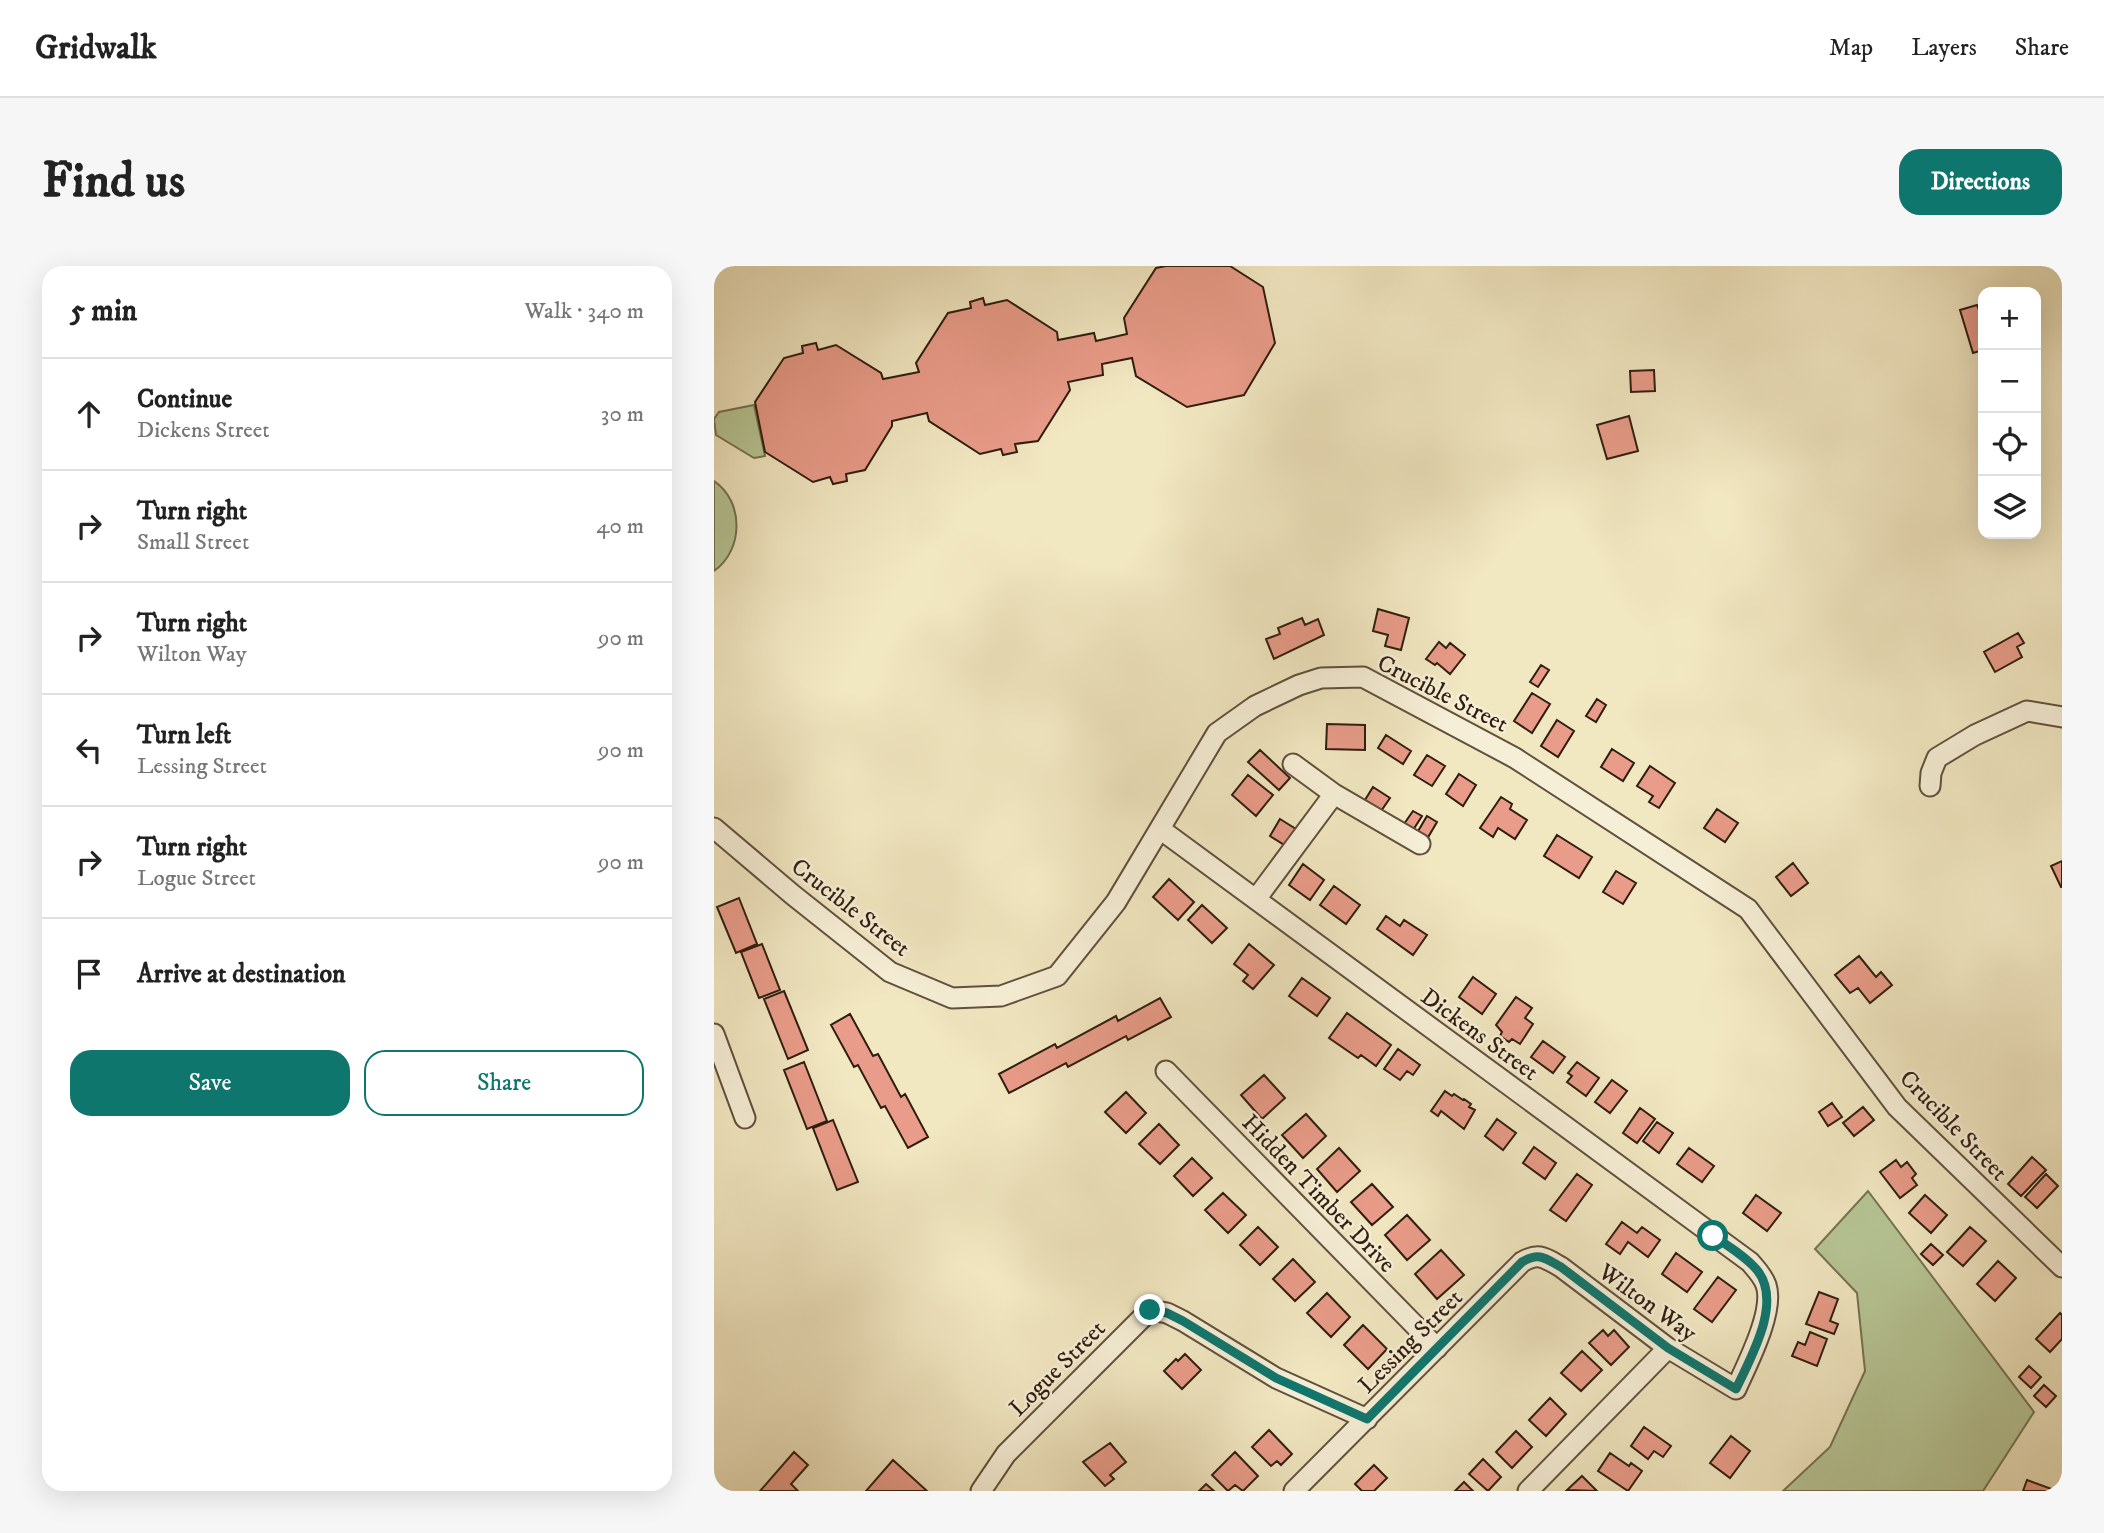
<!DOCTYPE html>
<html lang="en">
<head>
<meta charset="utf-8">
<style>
	:root { --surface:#fff; --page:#f6f6f6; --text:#222; --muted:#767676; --line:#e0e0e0; --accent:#0f766e }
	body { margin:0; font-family:"IM FELL DW Pica",serif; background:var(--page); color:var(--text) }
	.controls { position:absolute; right:21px; top:21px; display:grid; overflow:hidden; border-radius:14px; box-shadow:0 7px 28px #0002 }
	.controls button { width:63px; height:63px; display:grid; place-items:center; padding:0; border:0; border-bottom:2px solid var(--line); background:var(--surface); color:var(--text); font:35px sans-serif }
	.stop { position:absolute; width:21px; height:21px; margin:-16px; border:5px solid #0f766e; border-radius:50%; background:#fff }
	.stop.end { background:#0f766e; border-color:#fff; box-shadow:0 2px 7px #0008 }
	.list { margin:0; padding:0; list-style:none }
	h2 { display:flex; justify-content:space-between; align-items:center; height:91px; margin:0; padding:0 28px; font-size:30px }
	h2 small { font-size:23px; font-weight:400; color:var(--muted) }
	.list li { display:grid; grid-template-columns:46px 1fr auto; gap:21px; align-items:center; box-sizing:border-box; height:112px; padding:0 28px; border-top:2px solid var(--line) }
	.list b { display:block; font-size:26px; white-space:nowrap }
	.list p { margin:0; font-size:23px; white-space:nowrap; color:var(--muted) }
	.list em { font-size:23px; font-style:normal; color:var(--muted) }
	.actions { display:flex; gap:14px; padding:21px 28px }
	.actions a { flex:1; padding:16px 0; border:2px solid var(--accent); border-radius:21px; text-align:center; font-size:24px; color:var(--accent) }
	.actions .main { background:var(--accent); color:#fff }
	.icon { flex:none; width:38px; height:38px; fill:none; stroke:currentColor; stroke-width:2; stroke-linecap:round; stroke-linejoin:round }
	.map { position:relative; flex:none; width:1348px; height:1225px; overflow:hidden; border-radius:21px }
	header { display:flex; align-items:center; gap:42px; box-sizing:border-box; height:98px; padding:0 35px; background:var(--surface); border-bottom:2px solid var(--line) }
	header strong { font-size:33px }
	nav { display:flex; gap:38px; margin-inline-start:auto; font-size:24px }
	.intro { display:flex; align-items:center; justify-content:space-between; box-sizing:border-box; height:168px; padding:0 42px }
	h1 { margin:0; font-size:49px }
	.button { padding:18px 32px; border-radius:21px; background:var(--accent); color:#fff; font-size:24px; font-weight:700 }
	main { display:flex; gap:42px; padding:0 42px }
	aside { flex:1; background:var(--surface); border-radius:21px; box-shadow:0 7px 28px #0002 }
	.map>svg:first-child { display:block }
	.green { fill:#b7c695; stroke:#747252; stroke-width:2 }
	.building { fill:#e99c89; stroke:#301d0f; stroke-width:2 }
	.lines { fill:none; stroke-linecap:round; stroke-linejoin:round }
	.minor-casing { stroke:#60503c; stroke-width:23 }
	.minor { stroke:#f6efd7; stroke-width:19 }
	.route { stroke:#0f766e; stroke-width:9 }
	.labels { text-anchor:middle; stroke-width:5; stroke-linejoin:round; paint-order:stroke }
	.street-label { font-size:24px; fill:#301d0f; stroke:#f6efd7 }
</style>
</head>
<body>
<header>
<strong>Gridwalk</strong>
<nav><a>Map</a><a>Layers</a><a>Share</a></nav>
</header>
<div class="intro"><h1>Find us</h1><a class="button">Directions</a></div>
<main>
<aside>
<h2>5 min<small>Walk · 340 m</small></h2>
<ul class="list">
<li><svg class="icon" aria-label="ahead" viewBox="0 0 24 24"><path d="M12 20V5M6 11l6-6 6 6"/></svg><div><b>Continue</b><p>Dickens Street</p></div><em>30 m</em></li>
<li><svg class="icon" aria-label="right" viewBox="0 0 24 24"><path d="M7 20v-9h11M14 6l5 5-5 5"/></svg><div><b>Turn right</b><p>Small Street</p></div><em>40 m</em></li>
<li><svg class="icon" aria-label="right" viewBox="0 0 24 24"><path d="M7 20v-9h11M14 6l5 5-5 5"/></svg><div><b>Turn right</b><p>Wilton Way</p></div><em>90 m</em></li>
<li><svg class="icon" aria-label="left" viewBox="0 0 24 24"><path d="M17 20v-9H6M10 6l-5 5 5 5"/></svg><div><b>Turn left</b><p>Lessing Street</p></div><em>90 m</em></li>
<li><svg class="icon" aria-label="right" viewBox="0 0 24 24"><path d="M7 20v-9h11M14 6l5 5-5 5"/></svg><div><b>Turn right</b><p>Logue Street</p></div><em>90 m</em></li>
<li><svg class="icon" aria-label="arrive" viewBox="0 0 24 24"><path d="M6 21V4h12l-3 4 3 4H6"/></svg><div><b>Arrive at destination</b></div></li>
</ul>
<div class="actions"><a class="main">Save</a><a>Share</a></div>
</aside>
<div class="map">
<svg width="1348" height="1225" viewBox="0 0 1348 1225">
	<rect width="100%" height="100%" fill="#f1e7c1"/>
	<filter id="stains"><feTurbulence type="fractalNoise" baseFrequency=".00286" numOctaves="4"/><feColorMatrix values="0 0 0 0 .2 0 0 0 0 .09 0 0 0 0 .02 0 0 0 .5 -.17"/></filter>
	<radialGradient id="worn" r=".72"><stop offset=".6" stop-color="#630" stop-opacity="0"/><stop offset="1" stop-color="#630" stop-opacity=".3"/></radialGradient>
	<path class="green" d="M40,139L51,190L40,192L2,169L0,153L5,146Z
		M0,215C30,235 30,284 0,305Z
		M1154,925L1320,1146L1269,1225H1069L1116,1181L1151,1105L1143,1027L1101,983Z"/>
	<path class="building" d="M452,0H516L549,21L561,77L530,129L473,141L422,110L418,92L388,98L389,109L354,116L356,124L324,175L301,178L303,186L289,189L287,183L266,188L215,155L213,147L178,155V160L151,204L132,208L133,215L119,218L116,211L99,216L51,186L41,136L70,92L89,87L88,80L102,77L104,84L122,79L167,107L169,113L205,106L202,97L234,47L257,42L256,36L269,32L271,39L293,34L343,66L344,74L380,67L382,75L413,68L410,52L442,2Z
		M1263,39L1269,54V84L1259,87L1246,44Z
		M940,104L941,125L917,126L916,105Z
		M915,150L924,185L893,193L883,159Z
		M664,343L695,352L687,384L671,380L674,369L659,365Z
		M588,352L591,359L604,353L610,369L560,393L552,373L566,368L564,362Z
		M1304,367L1310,377L1303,381L1308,391L1281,406L1270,386Z
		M725,376L732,382L736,377L751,389L736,408L723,397L721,399L712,393Z
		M827,399L835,404L824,421L816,416Z
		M818,427L836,438L818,467L800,455Z
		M883,433L892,439L882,456L872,450Z
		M843,454L860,465L844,491L827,480Z
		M613,458L651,459V484L612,483Z
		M672,469L697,485L689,498L664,482Z
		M898,483L920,497L909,515L887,501Z
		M546,484L576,512L565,524L534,496Z
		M713,489L731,500L718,520L700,509Z
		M936,500L961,517L945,542L935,536L939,530L923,520Z
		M745,508L762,519L749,540L732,528Z
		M534,509L559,529L542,550L518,529Z
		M659,521L676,532L667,545L651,534Z
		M787,531L798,538L796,543L813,554L801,573L784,562L779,571L766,562Z
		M1003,543L1024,557L1011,576L990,562Z
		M699,545L708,550L699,564L690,558Z
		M713,550L723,556L713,573L703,567Z
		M566,553L582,563L572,580L556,570Z
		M843,569L878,591L865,612L830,590Z
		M1348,595V621H1347L1337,600Z
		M1079,597L1094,617L1077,630L1062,611Z
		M589,598L610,614L596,634L575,619Z
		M902,605L922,617L909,638L889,626Z
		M455,613L480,636L464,654L439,631Z
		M620,620L646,639L632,658L606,639Z
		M25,632L43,678L22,687L3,641Z
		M488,639L513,662L498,677L474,654Z
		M672,650L686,660L690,654L713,669L699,689L663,663Z
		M48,678L66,724L45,732L27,686Z
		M535,678L560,699L539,723L529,715L534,709L520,698Z
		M1145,690L1162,711L1167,706L1178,719L1156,737L1144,722L1136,727L1121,709Z
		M759,711L782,728L768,748L745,731Z
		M588,712L616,732L603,750L575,730Z
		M70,725L94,784L74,793L50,733Z
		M802,731L818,742L811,752L819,758L806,778L798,773L795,776L786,770L788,766L782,759Z
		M446,732L457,751L414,774L412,770L354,801L352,797L295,827L285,808L341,778L343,782L402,750L404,755Z
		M633,747L677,779L662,800L647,789L644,792L615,772Z
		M136,748L159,790L164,788L187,831L191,828L214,871L194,882L171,840L167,842L144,799L140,801L117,759Z
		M829,775L851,791L839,807L817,791Z
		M684,783L706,799L699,809L693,805L686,814L670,803Z
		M90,796L113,855L93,863L70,804Z
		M863,796L885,812L872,830L853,816L858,810L854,807Z
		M550,809L571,832L548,853L527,829Z
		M898,814L913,825L896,847L881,836Z
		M731,825L738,830L740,828L749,834L750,833L757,838L755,841L761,844L750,863L727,845L724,850L717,845Z
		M412,826L432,847L412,867L391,846Z
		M1118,837L1128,851L1114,860L1105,846Z
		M1149,841L1160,854L1140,870L1129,857Z
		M926,842L941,853L923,877L909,867Z
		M592,848L612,870L589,892L568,869Z
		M783,853L802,867L789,884L771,870Z
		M119,854L144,916L123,924L99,862Z
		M943,856L959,867L945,887L929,875Z
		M445,858L465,879L446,898L425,878Z
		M820,881L842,897L831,913L809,897Z
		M625,882L646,905L623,926L603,903Z
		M975,882L1000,900L988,916L963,898Z
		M1318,891L1332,904L1307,930L1294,918Z
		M478,892L498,912L479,930L460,910Z
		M1182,894L1187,901L1193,896L1202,908L1198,912L1203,919L1186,932L1166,906Z
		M863,908L878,919L852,955L836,944Z
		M1332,908L1344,920L1323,942L1311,931Z
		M658,918L679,941L658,959L637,936Z
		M509,927L532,949L514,967L491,944Z
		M1042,929L1067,947L1053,965L1029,947Z
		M1211,929L1233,949L1217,967L1195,947Z
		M693,949L716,974L693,994L671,969Z
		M908,956L923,967L928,961L946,974L934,991L914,976L906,988L892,978Z
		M544,961L564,981L546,999L526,979Z
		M1256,961L1272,975L1249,1000L1233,986Z
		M1217,978L1229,989L1219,999L1207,988Z
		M727,984L750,1009L723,1033L701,1008Z
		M962,987L988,1006L973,1026L948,1008Z
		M579,993L601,1016L581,1035L559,1013Z
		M1284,995L1302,1012L1281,1035L1263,1018Z
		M1004,1011L1022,1024L998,1056L980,1043Z
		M1105,1026L1124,1033L1116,1055L1124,1058L1120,1068L1092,1058Z
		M613,1027L636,1051L617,1071L593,1047Z
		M1346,1047L1348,1049V1073L1336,1086L1322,1073Z
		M649,1059L673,1083L654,1103L630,1079Z
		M889,1064L894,1070L900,1064L915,1081L897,1099L875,1077Z
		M1096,1066L1113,1073L1103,1100L1078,1090L1084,1076L1091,1079Z
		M868,1085L888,1104L867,1125L847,1107Z
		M471,1088L487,1104L468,1123L450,1105L462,1093L464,1095Z
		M1315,1100L1327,1111L1317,1122L1305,1111Z
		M1330,1119L1342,1130L1332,1141L1320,1130Z
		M836,1132L852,1148L832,1170L815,1154Z
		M930,1161L957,1180L949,1191L940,1185L934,1193L917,1180Z
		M555,1164L578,1188L567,1199L563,1195L557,1200L538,1181Z
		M802,1165L818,1181L798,1202L782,1186Z
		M1017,1170L1036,1185L1016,1212L996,1197Z
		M396,1177L412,1196L396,1209L400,1213L391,1220L369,1196Z
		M80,1186L94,1199L77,1218L84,1225H46Z
		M521,1186L544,1210L529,1225L521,1219L514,1225L498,1209Z
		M896,1187L915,1200L917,1197L928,1205L914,1225L884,1205Z
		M769,1193L787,1211L774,1225L755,1208Z
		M179,1194L213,1225H152Z
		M660,1199L673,1212L660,1225H648L641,1218Z
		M868,1210L883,1225L853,1224Z
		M1313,1214L1343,1225H1309Z
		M750,1216L759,1225H741Z
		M492,1218L500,1225H485Z"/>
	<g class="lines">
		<defs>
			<path id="minor" d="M1216,520L1217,507L1223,492L1261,469L1313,445L1348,451
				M620,528L706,578
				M0,562L79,629L176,706L238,732L287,730L343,710L402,636L503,467L541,440L585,419L607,412L649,411L801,492L1034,643L1183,841L1348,1001
				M446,563L1036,996C1042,1003 1049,1010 1052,1019C1061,1045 1033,1098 1022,1123L954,1082L847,1001C831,992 825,986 808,996L580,1225
				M542,633L620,528L579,498
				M0,768L31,852
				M452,805L723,1082
				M267,1225L292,1188L436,1044L453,1047L469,1055L562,1112L653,1153
				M814,1225L954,1082"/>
		</defs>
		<use href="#minor" class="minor-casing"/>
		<use href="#minor" class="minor"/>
	</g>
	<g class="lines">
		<path class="route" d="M436,1044L453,1047L469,1055L562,1112L653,1153L808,996C825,986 831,992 847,1001L954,1082L1022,1123C1037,1091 1069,1036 1043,1004C1031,990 1014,980 999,970"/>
	</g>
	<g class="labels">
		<g class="street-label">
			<text transform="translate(729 427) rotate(27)" y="8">Crucible Street</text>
			<text transform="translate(137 641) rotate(38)" y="8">Crucible Street</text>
			<text transform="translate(766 768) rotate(36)" y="8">Dickens Street</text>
			<text transform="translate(1240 859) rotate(46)" y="8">Crucible Street</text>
			<text transform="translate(605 927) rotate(46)" y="8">Hidden Timber Drive</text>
			<text transform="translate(934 1036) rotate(36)" y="8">Wilton Way</text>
			<text transform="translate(696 1075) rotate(-45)" y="8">Lessing Street</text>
			<text transform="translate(343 1102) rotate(-45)" y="8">Logue Street</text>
		</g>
	</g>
	<rect width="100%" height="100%" filter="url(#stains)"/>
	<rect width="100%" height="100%" fill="url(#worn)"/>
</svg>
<div class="controls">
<button>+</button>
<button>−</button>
<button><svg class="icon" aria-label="locate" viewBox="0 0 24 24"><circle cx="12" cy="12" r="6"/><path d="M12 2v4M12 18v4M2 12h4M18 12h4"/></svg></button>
<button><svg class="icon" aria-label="layers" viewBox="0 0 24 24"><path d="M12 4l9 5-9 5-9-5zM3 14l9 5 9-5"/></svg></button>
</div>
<div class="stop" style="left:999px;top:970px"></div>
<div class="stop end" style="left:436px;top:1044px"></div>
</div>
</main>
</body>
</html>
